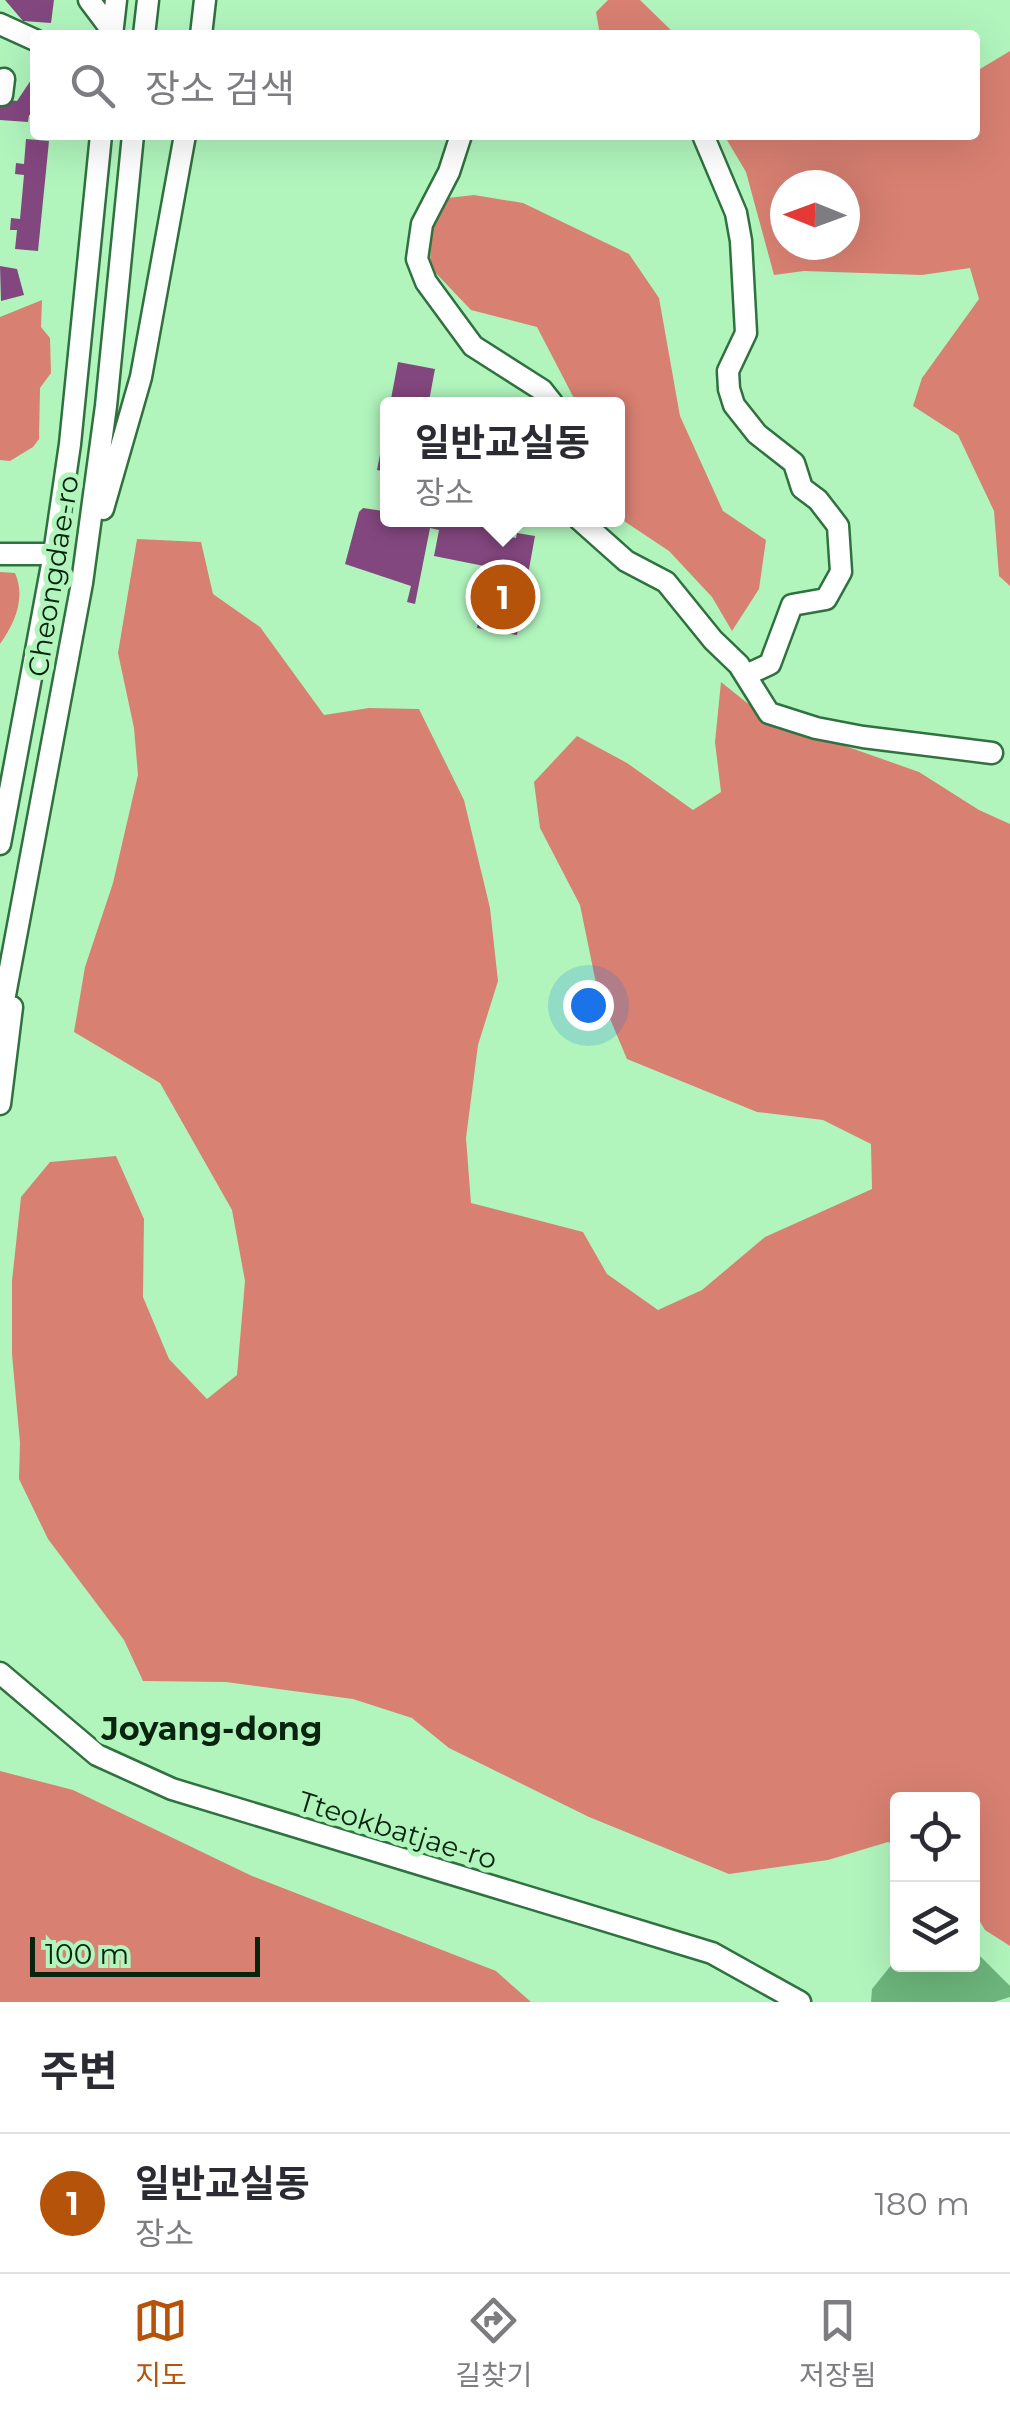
<!DOCTYPE html>
<html lang="ko">
<head>
<meta charset="utf-8">
<style>
	:root { --surface:#fff; --page:#f2f2f3; --text:#2b2b33; --muted:#7c7c81; --line:#e1e1e2; --accent:#b45309 }
	body { margin:0; font-family:Montserrat,"Noto Sans KR",sans-serif; background:var(--page); color:var(--text) }
	.controls { position:absolute; right:30px; bottom:30px; display:grid; overflow:hidden; border-radius:10px; box-shadow:0 10px 40px #0002 }
	.controls button { width:90px; height:90px; display:grid; place-items:center; padding:0; border:0; border-bottom:2px solid var(--line); background:var(--surface); color:var(--text); font:50px sans-serif }
	.compass { position:absolute; left:770px; top:170px; width:90px; height:90px; border-radius:50%; background:var(--surface); box-shadow:0 10px 40px #0002; rotate:271deg }
	.scale { position:absolute; left:30px; bottom:25px; width:230px; box-sizing:border-box; padding-left:10px; border:5px solid #08240f; border-top:0; font-size:28px; line-height:35px; white-space:nowrap; color:#08240f; -webkit-text-stroke:8px #b1f5bd; paint-order:stroke }
	.you { position:absolute; left:588px; top:1005px; width:35px; height:35px; margin:-25px; border:8px solid #fff; border-radius:50%; background:#1a73e8; box-shadow:0 0 0 15px #1a73e833 }
	.badge { display:grid; place-items:center; width:65px; height:65px; border-radius:50%; background:var(--accent); color:#fff; font-size:32px; font-weight:700 }
	.pin { position:absolute; translate:-50% -50%; border:5px solid #fff; box-shadow:0 2px 10px #0006 }
	.popup { position:absolute; left:380px; top:397px; width:245px; height:130px; box-sizing:border-box; display:grid; place-content:center; border-radius:10px; background:var(--surface); filter:drop-shadow(0 2px 8px #0005); font-size:32px; white-space:nowrap; color:var(--muted) }
	.popup b { font-size:38px; color:var(--text) }
	.popup::after { content:''; position:absolute; left:50%; top:100%; margin-left:-20px; border:20px solid transparent; border-top-color:var(--surface) }
	.list { margin:0; padding:0; list-style:none }
	h2 { display:flex; justify-content:space-between; align-items:center; height:130px; margin:0; padding:0 40px; font-size:42px }
	h2 small { font-size:32px; font-weight:400; color:var(--muted) }
	.list li { display:grid; grid-template-columns:65px 1fr auto; gap:30px; align-items:center; box-sizing:border-box; height:140px; padding:0 40px; border-top:2px solid var(--line) }
	.list b { display:block; font-size:38px; white-space:nowrap }
	.list p { margin:0; font-size:32px; white-space:nowrap; color:var(--muted) }
	.list em { font-size:32px; font-style:normal; color:var(--muted) }
	.icon { flex:none; width:55px; height:55px; fill:none; stroke:currentColor; stroke-width:2; stroke-linecap:round; stroke-linejoin:round }
	.map { position:relative; flex:none; width:1010px; height:2002px; overflow:hidden }
	.search { position:absolute; background:var(--surface); box-shadow:0 10px 40px #0002; left:30px; right:30px; top:30px; height:110px; display:flex; align-items:center; gap:25px; box-sizing:border-box; padding:0 35px; border-radius:10px; color:var(--muted); font-size:38px }
	.sheet { height:270px; background:var(--surface) }
	nav { display:flex; justify-content:space-around; align-items:center; box-sizing:border-box; height:140px; border-top:2px solid var(--line); background:var(--surface); font-size:28px; color:var(--muted) }
	nav a { display:grid; justify-items:center; gap:5px }
	nav .on { color:var(--accent) }
	.map>svg:first-child { display:block }
	.forest { fill:#d88072; fill-rule:evenodd }
	.water { fill:#6cb57b }
	.building { fill:#83477f }
	.lines { fill:none; stroke-linecap:round; stroke-linejoin:round }
	.minor-casing { stroke:#307140; stroke-width:25 }
	.minor { stroke:#fff; stroke-width:20 }
	.labels { text-anchor:middle; stroke-width:10; stroke-linejoin:round; paint-order:stroke }
	.street-label { font-size:28px; fill:#08240f; stroke:#b1f5bd }
	.quarter-label { font-size:32px; font-weight:bold; fill:#08240f; stroke:#b1f5bd }
</style>
</head>
<body>
<div class="map">
<svg width="1010" height="2002" viewBox="0 0 1010 2002">
	<rect width="100%" height="100%" fill="#b1f5bd"/>
	<path class="forest" d="M608,0H640L676,35H600L596,12Z
		M1010,51V586L999,576L994,511L958,435L913,406L922,378L979,299L970,268L922,275L804,271L774,275L746,172L724,135H975V72ZM785,185H845V245H785Z
		M474,195L523,203L629,254L659,298L680,416L723,511L766,540L759,589L732,631L712,597L669,551L618,517V404H577L537,327L471,310L430,267L431,226L448,198Z
		M42,300L41,327L50,338L51,373L40,388L39,439L33,447L10,461L0,460V317Z
		M137,539L201,542L213,594L260,627L324,715L369,708L419,709L464,800L490,908L498,981L478,1045L466,1138L471,1203L583,1232L607,1274L658,1310L702,1290L765,1237L872,1189L871,1144L823,1120L757,1112L627,1059L597,988L580,905L540,828L534,782L577,736L627,763L693,810L721,792L715,742L721,682L766,718L919,772L979,810L1010,824V1946L985,1930L973,1910L972,1800H898L897,1846L888,1842L828,1860L729,1874L589,1817L449,1748L412,1718L353,1699L226,1682L143,1681L124,1640L48,1539L19,1479L20,1443L12,1354V1281L21,1197L50,1162L116,1156L144,1219L143,1297L169,1359L207,1399L237,1375L245,1281L232,1210L160,1083L74,1032L85,967L113,883L138,775L134,728L118,653Z
		M0,572L15,573C26,598 15,623 0,644Z
		M0,1771L73,1790L252,1876L496,1971L531,2002H0Z"/>
	<path class="water" d="M973,1949L1010,1986V1997L994,2002H871L872,1989L897,1958L898,1964H972Z"/>
	<path class="building" d="M5,0H54L51,23L23,21Z
		M35,74V115H29L28,122L0,120V99L17,101Z
		M26,139L49,141L38,251L15,249L17,230H10L11,218L20,219L24,175L15,174L16,163L24,164Z
		M0,266L17,269L24,295L1,301Z
		M398,362L435,369L429,401L439,404H390Z
		M386,424L388,425V472L377,470Z
		M386,496L388,520H486L485,527L512,532L511,537L516,538L517,533L535,536L517,635L477,628L489,567L434,556L439,530L430,528L415,604L407,602L411,586L345,564L359,512L363,508L383,511Z"/>
	<g class="lines">
		<defs>
			<path id="minor" d="M89,0L113,32
				M0,24L35,40
				M112,35L116,0
				M144,35L148,0
				M201,35L205,0
				M2,95L4,79
				M461,135L449,172L422,224L417,259L426,282L473,346L542,390L553,404
				M703,135L736,213L741,241L746,333L728,371L729,389L734,405L757,434L794,463L802,488L818,500L838,526L841,572L826,599L792,605L770,664L746,675
				M103,509L141,377L185,135
				M580,520L626,561L666,582L713,640L739,665L769,713L816,728L863,737L992,753
				M0,554H54
				M0,844L54,554L70,444L101,135
				M0,1022L82,583L106,406L133,135
				M0,1104L12,1007
				M0,1673L97,1755L172,1789L712,1953L800,2002"/>
		</defs>
		<use href="#minor" class="minor-casing"/>
		<use href="#minor" class="minor"/>
	</g>
	<g class="labels">
		<g class="street-label">
			<text transform="translate(53 576) rotate(-81)" y="10">Cheongdae-ro</text>
			<text transform="translate(398 1830) rotate(17)" y="10">Tteokbatjae-ro</text>
		</g>
		<g class="quarter-label">
			<text x="212" y="1740">Joyang-dong</text>
		</g>
	</g>
</svg>
<div class="controls">
<button><svg class="icon" aria-label="locate" viewBox="0 0 24 24"><circle cx="12" cy="12" r="6"/><path d="M12 2v4M12 18v4M2 12h4M18 12h4"/></svg></button>
<button><svg class="icon" aria-label="layers" viewBox="0 0 24 24"><path d="M12 4l9 5-9 5-9-5zM3 14l9 5 9-5"/></svg></button>
</div>
<svg class="compass" viewBox="-18 -18 36 36"><path d="M0-13l5 13h-10z" fill="#e53935"/><path d="M0 13l5-13h-10z" fill="#7c7c81"/></svg>
<div class="scale">100 m</div>
<div class="you"></div>
<div class="pin badge" style="left:503px;top:597px">1</div>
<div class="popup"><b>일반교실동</b>장소</div>
<div class="search"><svg class="icon" aria-label="search" viewBox="0 0 24 24"><circle cx="10" cy="10" r="6"/><path d="M15 15l6 6"/></svg>장소 검색</div>
</div>
<section class="sheet">
<h2>주변<small></small></h2>
<ul class="list">
<li><span class="badge">1</span><div><b>일반교실동</b><p>장소</p></div><em>180 m</em></li>
</ul>
</section>
<nav>
<a class="on"><svg class="icon" aria-label="map" viewBox="0 0 24 24"><path d="M3 6l6-2 6 2 6-2v14l-6 2-6-2-6 2zM9 4v14M15 6v14"/></svg>지도</a>
<a><svg class="icon" aria-label="directions" viewBox="0 0 24 24"><path d="M12 3l9 9-9 9-9-9zM9 14v-3h6M13 9l2 2-2 2"/></svg>길찾기</a>
<a><svg class="icon" aria-label="saved" viewBox="0 0 24 24"><path d="M7 4h10v16l-5-4-5 4z"/></svg>저장됨</a>
</nav>
</body>
</html>
